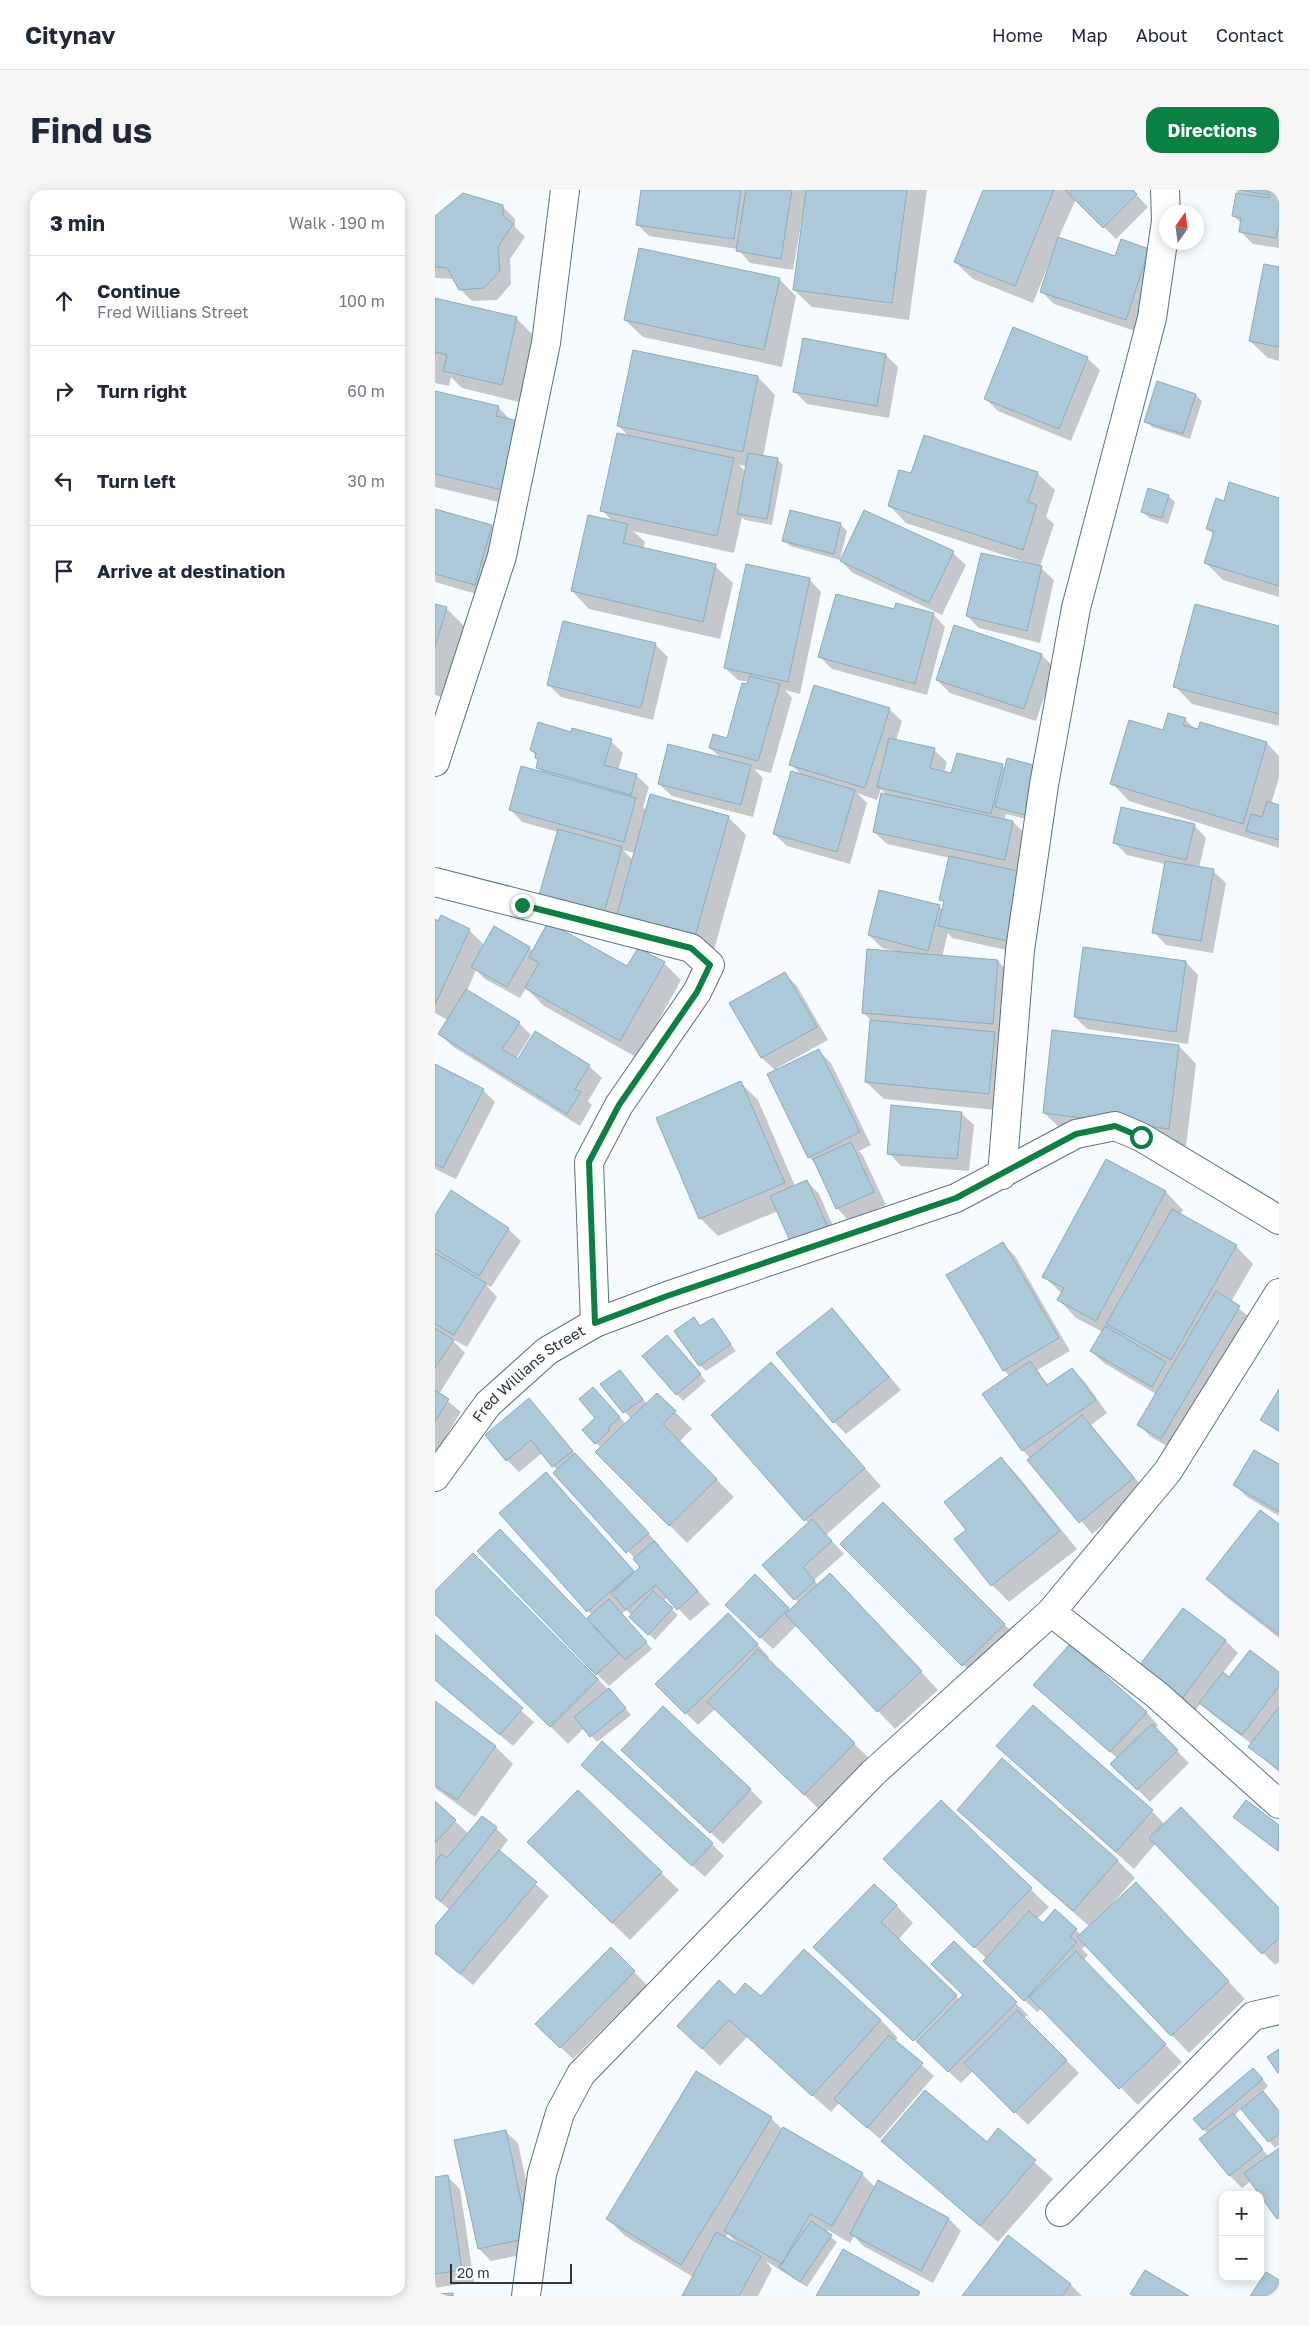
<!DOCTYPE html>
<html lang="en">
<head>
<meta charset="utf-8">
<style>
	:root { --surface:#fff; --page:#f6f6f7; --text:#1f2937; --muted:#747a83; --line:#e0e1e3; --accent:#0b8043 }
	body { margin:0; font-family:"Golos Text",sans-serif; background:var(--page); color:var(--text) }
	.controls { position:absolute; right:15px; bottom:15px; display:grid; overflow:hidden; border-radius:10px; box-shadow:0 2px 12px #0003 }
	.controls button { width:45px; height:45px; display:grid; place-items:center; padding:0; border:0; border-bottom:1px solid var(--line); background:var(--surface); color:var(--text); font:25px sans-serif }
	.compass { position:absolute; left:724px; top:15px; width:45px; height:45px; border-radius:50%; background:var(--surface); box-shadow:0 2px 12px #0003; rotate:14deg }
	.scale { position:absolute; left:15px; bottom:12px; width:122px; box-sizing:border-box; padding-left:5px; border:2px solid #2b373e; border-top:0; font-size:14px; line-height:18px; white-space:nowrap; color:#2b373e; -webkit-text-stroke:4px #fff; paint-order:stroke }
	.stop { position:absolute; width:15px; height:15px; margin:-11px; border:4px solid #0b8043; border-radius:50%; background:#fff }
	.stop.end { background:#0b8043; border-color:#fff; box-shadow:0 1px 5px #0008 }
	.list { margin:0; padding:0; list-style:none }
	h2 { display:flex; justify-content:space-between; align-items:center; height:65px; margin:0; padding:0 20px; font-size:21px }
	h2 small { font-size:16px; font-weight:400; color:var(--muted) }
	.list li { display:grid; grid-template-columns:32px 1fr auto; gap:15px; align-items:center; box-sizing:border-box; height:90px; padding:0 20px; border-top:1px solid var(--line) }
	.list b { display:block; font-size:19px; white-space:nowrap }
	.list p { margin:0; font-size:16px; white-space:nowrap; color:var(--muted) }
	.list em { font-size:16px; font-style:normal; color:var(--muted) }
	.icon { flex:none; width:28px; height:28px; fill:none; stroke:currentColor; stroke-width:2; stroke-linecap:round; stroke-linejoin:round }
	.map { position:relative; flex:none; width:844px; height:2106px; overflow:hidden; border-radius:15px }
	header { display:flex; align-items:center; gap:30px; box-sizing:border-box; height:70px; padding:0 25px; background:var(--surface); border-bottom:1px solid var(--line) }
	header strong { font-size:24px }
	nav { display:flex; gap:28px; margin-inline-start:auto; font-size:18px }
	.intro { display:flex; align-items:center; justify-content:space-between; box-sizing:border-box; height:120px; padding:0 30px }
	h1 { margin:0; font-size:35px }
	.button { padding:12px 22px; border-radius:15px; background:var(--accent); color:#fff; font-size:18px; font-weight:700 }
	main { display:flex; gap:30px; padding:0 30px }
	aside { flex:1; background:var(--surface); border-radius:15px; box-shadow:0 2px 12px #0003 }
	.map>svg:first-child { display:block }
	.shadow { fill:#0003; fill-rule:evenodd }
	.building { fill:#abc9d9; stroke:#8daaba }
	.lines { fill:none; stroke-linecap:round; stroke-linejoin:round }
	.minor-casing { stroke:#587382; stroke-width:30 }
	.minor { stroke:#fff; stroke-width:28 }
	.route { stroke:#0b8043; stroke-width:6 }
	.labels { text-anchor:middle; stroke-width:4.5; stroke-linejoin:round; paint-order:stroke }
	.street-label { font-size:15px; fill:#2b373e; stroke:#fff }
</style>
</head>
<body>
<header>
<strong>Citynav</strong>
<nav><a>Home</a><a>Map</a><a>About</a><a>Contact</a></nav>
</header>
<div class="intro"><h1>Find us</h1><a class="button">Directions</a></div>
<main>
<aside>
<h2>3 min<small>Walk · 190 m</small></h2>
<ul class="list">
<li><svg class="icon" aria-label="ahead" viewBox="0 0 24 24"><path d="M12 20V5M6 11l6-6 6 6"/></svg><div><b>Continue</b><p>Fred Willians Street</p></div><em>100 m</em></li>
<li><svg class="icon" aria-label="right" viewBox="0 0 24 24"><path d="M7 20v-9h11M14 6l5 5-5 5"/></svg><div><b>Turn right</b></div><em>60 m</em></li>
<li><svg class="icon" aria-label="left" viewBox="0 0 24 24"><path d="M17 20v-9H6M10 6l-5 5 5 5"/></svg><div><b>Turn left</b></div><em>30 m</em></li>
<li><svg class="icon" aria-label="arrive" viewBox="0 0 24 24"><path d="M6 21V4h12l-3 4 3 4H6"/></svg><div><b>Arrive at destination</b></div></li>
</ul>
</aside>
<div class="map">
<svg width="844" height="2106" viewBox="0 0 844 2106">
	<rect width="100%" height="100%" fill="#f5fbfe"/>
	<path class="shadow" d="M207,0H492L474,130L377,117L359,100L369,29L367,28L358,80L315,73L303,59L214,46L202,34Z
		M549,0H697L713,17L681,49L641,9L623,49L681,67L713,60L703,142L619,114L607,102L616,74L614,73L598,113L538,89L520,72Z
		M801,0H844V58L818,54L805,41L806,33L799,26L805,5Z
		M67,16L80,29V37L90,47L75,69L76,94L62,110L37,111L25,99L20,89L0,88V27Z
		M844,78V171L833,168L815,151Z
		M344,89L361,106L347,177L208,147L190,130Z
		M0,110L82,129L99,146L84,212L27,198L16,187L14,196L0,193Z
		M199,162L323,187L340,205L328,267L342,269L348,275L337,335L310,330L307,327L299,363L198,341L210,352L208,359L280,376L298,393L285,449L154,419L137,401L178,332L167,320L194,247L184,236ZM304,275L312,276L311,282Z
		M451,165L463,177L454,228L372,214L359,201Z
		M652,168L665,180L636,251L563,221L551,209Z
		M0,202L63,217L76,230L88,233L105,250L89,318L0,297Z
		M761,205L767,211L755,249L717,237L711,231Z
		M602,283L620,300L611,327L619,334L605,377L619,390L605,453L544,438L532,426L593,373L471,333L454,315L477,285Z
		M733,306L740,312L733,334L714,328L708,322Z
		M844,309V407L788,390L771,373L779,345L772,338L790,312Z
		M0,321L56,336L69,349L52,407L0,392Z
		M356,321L406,335L412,341L405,370L355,356L349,350Z
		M518,363L531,375L507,425L418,383L406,371Z
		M374,389L386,402L365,504L350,500L357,508L336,583L319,579L328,588L318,627L237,606L224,594L286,568L275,558L293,549L314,492L303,490L290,478Z
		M0,415L11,418L29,436L7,507L0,505Z
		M459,421L498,424L510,437L492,505L397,479L385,467Z
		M129,432L221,455L233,467L218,530L126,507L114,495Z
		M520,437L607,465L619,478L601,531L515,503L502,490Z
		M844,437V536L757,514L740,496Z
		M454,519L467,531L461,551L499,560L512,572L509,583L517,585L567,575L600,631L571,624L569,630L578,632L590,644L582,682L590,764L517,748L513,743L507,767L563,771L580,789L571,921L449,909L431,892L437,831L428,823L463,762L447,758L434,745L504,716L508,720L510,713L506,709L515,668L452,654L439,642L452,605L446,599L442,610L422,603L432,613L415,674L352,656L339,644L367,585L356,575Z
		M750,529L761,540L764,541L766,534L832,553L844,566V588L836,614L844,616V658L694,611L677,593L729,541Z
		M137,544L176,551L188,563L183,580L201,585L214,597L208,617L212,621L293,627L311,645L277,767L118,717L123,642L87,632L75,619L108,583L103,578L104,571L97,560ZM188,660L200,663L198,670Z
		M759,635L771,648L764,678L778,681L791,693L778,763L731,755L719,742L730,674L692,665L679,652Z
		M0,731L34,740L50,756L94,758L98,761L193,778L229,773L246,790L203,868L109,816L91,798L85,808L50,789L41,780L32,801L84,833L96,845L81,869L83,871L101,843L154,876L167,888L153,911L157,915L145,936L17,856L5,844L13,830L0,823Z
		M751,772L763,785L753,854L652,839L640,827Z
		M349,783L362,796L393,850L342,878L343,880L384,861L396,873L436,955L424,961L428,966L451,1015L414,1031L402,1018L382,975L374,967L341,881L327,868L296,814Z
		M744,856L761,874L751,956L627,940L609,923Z
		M0,875L48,900L60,912L21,989L0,979Z
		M306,893L323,910L360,996L372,991L384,1004L407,1056L343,1021L283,1046L265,1028Z
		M526,923L539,935L534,981L466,976L454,963Z
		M671,971L731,1002L748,1020L745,1025L801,1056L818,1074L796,1112L817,1129L739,1260L716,1247L703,1234L721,1204L669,1173L656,1161L668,1142L641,1128L624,1110L627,1104L609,1086Z
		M16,1002L73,1039L86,1051L56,1097L51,1095L62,1107L32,1157L14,1147L30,1163L4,1204L26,1222L0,1264V1027Z
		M568,1054L580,1066L635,1161L602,1180L614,1195L637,1179L650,1192L672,1223L656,1235L710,1300L657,1344L588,1260L549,1205L575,1187L569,1180ZM603,1185H606L616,1199L614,1201Z
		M397,1119L466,1200L411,1244L399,1232Z
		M259,1129L267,1137L278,1130L301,1161L271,1181L265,1175Z
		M238,1152L271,1191L248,1211L209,1166Z
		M336,1174L446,1296L391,1345L409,1364L379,1390L383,1395L412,1402L503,1500L460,1539L362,1435L338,1459L304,1427L320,1386L355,1421L364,1413L329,1375L374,1334L278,1225Z
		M185,1181L212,1214L222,1204L257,1239L244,1252L299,1307L252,1353L162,1262L166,1258L149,1240L162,1228L164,1205L191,1234L196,1229L167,1194Z
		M844,1202V1242L827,1230Z
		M94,1210L148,1273L225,1356L224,1357L275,1414L255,1431L233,1407L228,1411L243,1425L220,1450L202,1433L192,1420L186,1424L217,1459L174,1496L43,1362L180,1460L182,1459L157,1425L66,1323L111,1284L201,1383L207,1377L107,1263L84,1282L72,1270Z
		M566,1268L583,1286L642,1359L574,1412L557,1395L533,1340Z
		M844,1276V1326L812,1307L800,1295Z
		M448,1314L587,1452L546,1493L407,1354Z
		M844,1336V1448L790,1406L773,1389Z
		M38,1365L180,1506L196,1525L162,1552L149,1538L133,1554L0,1422V1403Z
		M748,1420L791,1451L803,1463L788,1483L794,1489L844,1483V1582L815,1557L817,1554L778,1525L766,1513L760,1521L705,1477Z
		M306,1437L334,1467L332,1469L437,1571L387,1622L280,1519L263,1535L222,1494Z
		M0,1446L99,1532L78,1556L0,1490Z
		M600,1495L711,1522L723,1535L720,1539L754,1573L715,1612L677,1574L683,1569Z
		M0,1513L60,1556L78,1574L40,1627L0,1598Z
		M228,1517L328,1612L288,1654L200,1572Z
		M563,1556L717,1621L730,1635L844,1719V1772L840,1775L721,1653L699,1679Z
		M160,1587L277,1654L289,1666L270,1687Z
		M143,1602L244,1700L195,1750L111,1670Z
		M506,1612L614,1717L602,1729L608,1734L641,1740L646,1745L655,1737L523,1620L682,1670L700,1688L676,1715L718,1711L810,1809L754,1863L651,1755L647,1759L653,1765L648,1770L747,1872L703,1915L607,1818L602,1822L562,1784L552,1769L467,1687Z
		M811,1612L844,1636V1662L800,1627Z
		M0,1613L34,1644L61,1638L73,1650L64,1662L114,1706L38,1795L0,1763V1738L15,1720L0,1708Z
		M461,1715L478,1733L463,1750L525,1810L530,1805L519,1753L593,1825L589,1828L644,1883L593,1935L538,1881L526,1893L397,1774Z
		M176,1759L212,1795L138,1869L102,1834Z
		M300,1807L446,1830L463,1848L460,1851L499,1886L445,1949L404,1913L396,1922L312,1847L285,1876L243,1836Z
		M824,1885L833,1896L827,1902L844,1921V1955L840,1958L807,1918L799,1926L834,1967L844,1960V2030L816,1991L807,1998L795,1986L766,1949L773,1944L760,1929Z
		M336,1928L348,1940L427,1984L441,1998L444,1992L514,2029L526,2041L498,2093L428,2056L419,2046L415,2053L393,2040L391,2043L402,2052L372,2097L331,2071L337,2079L323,2106H248L258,2087L190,2046L172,2028ZM293,2044L304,2055L290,2048Z
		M563,1940L618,1989L563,2052L448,1951L552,1954Z
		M70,1941L83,1953L106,2061L56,2071L44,2059Z
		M12,1986L25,1999L39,2092L0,2098V1988Z
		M573,2047L636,2095L647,2106H528Z"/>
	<path class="building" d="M206,0H306L299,49L201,35Z
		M311,0H357L346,69L301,61Z
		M371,0H472L457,113L358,100Z
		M548,0H619L580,96L519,72Z
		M630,0H698L702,4L668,38Z
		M805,0H833L832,5Z
		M835,0H844V34L841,48L804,42L806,28L797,26L801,3L834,8Z
		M28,3L68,15V26L78,34L63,57L65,81L49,98L24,100L12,78L0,77V26Z
		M623,47L680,66L686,49L714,59L691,130L605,102Z
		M204,58L345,88L329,160L189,130Z
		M829,74L844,77V157L814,151Z
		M0,108L82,127L67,195L8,181L12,165L1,162L0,165Z
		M578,137L653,167L624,239L549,209Z
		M368,148L451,164L442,216L358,202Z
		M198,160L323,186L308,262L182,236Z
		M722,191L761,204L748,244L709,232Z
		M0,201L64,216L61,226L88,232L72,301L0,284Z
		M182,243L299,268L282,346L165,321Z
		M489,245L603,282L593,312L602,315L588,360L453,316L464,280L476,283Z
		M313,263L343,268L332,329L302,324Z
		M794,292L844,308V396L769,373L779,341L771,339L781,308L789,311Z
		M713,298L734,305L727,328L706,322Z
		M0,319L57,335L40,395L0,384Z
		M355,320L406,333L399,364L347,351Z
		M429,320L519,361L494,413L405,371Z
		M153,325L193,334L188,353L281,374L268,432L136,401Z
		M546,363L607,376L592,441L531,426Z
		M311,374L375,388L353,492L289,478Z
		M401,404L459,419L461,413L499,423L480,494L383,467Z
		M0,414L12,417L0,457Z
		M760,414L844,436V524L738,497Z
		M128,431L221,453L206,518L112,495Z
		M519,435L607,464L589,519L501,490Z
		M315,486L345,494L323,571L274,558L278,544L292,548L307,493L312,494Z
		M379,495L455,518L430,598L354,575Z
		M733,523L751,528L748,535L763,539L765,532L832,552L808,634L675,594L694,530L728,540Z
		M103,532L136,542L137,538L177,549L169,575L202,584L196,605L101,578L103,569L100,568L101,563L95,560Z
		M454,548L500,558L495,578L516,583L522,563L568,574L556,624L442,597Z
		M233,554L316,575L306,615L223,594Z
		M572,568L606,577L594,626L560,617Z
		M86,576L201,608L189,652L74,620Z
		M356,581L420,600L402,662L338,644Z
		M446,603L578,631L570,670L438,642Z
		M215,604L294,626L259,750L181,728Z
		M832,611L844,615V650L811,641L816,624L827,627Z
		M686,617L760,634L751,670L678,653Z
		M123,639L187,657L169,723L104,705Z
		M514,666L592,683L577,752L503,736L509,711L504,710Z
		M730,671L779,679L766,751L717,743Z
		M444,700L505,715L493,761L433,745Z
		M6,725L35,739L0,815V729L3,731Z
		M113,732L192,776L203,758L230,772L185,851L90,798L104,773L94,767Z
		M59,736L95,757L72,797L36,777Z
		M648,757L751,771L741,842L639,827Z
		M432,759L563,770L558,834L427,823Z
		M350,782L382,837L326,868L294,813Z
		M31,799L85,832L67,859L83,869L100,841L155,875L140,899L146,902L132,924L3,844Z
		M435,830L560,842L554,904L430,892Z
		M617,840L744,855L734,939L608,923Z
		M384,859L425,942L373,968L332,884Z
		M0,874L49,899L8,978L0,974Z
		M306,891L350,993L264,1029L221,928Z
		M456,915L527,922L522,969L452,964Z
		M416,952L439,1002L401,1019L378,969Z
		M671,969L731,1001L661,1131L622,1110L629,1098L607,1087Z
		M372,990L396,1044L359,1060L335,1006Z
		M16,1000L74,1038L44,1086L0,1059V1025Z
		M737,1019L802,1055L736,1170L671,1134Z
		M568,1052L624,1148L568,1181L511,1085Z
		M0,1063L51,1093L19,1145L0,1134Z
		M781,1101L805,1116L726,1249L702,1235Z
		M397,1118L454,1187L398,1233L341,1163Z
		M259,1127L265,1136L278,1128L296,1154L264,1176L239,1141Z
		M670,1136L731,1172L717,1197L655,1161Z
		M0,1138L19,1150L0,1178Z
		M232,1145L266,1184L241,1205L207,1166Z
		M595,1171L612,1195L637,1178L661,1210L587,1261L547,1204Z
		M336,1172L430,1278L369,1331L276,1225Z
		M185,1180L208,1209L188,1223L165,1194Z
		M158,1197L185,1227L173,1238L175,1240L160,1254L147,1240L160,1228L144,1209Z
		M844,1199V1241L825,1230Z
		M0,1200L14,1209L0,1232Z
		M222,1203L241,1221L228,1234L282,1289L234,1336L160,1262Z
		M94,1208L138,1261L117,1277L96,1250L71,1271L50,1245Z
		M647,1225L699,1288L644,1333L592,1270Z
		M819,1260L844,1274V1322L798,1295Z
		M140,1263L214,1343L191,1363L118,1283Z
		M566,1267L625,1341L556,1396L519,1349L531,1340L509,1312Z
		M111,1282L199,1381L152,1422L64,1323Z
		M448,1312L570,1434L527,1476L405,1354Z
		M825,1320L844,1334V1445L771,1389Z
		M377,1329L397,1351L368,1377L380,1391L359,1410L327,1375Z
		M65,1339L184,1463L161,1485L42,1361Z
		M219,1351L263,1401L242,1420L221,1395L191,1420L176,1403L205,1377L198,1369Z
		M38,1363L163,1489L115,1537L0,1424V1401Z
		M395,1383L487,1481L442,1522L350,1424Z
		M320,1384L354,1418L325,1448L290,1415Z
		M218,1401L238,1418L213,1445L194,1427Z
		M174,1409L212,1452L190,1470L152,1428Z
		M748,1418L791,1450L747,1509L703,1477Z
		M293,1423L323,1454L250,1524L220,1494Z
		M0,1444L88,1518L65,1545L0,1490Z
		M635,1454L712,1522L675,1562L598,1495Z
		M323,1459L420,1553L369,1605L272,1512Z
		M815,1460L844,1482V1496L807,1545L764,1513L788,1482L794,1487Z
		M174,1498L191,1518L155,1547L139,1527Z
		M0,1511L61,1556L22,1610L0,1595Z
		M598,1515L718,1620L681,1662L561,1556Z
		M228,1516L316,1599L275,1643L186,1560Z
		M844,1517V1580L813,1557Z
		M717,1534L743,1560L702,1600L675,1574Z
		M167,1551L278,1653L257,1676L146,1575Z
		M567,1568L683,1670L638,1721L522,1620Z
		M143,1600L227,1682L177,1733L92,1652Z
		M506,1610L597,1698L539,1758L448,1669Z
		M811,1610L844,1635L843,1661L798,1627Z
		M0,1611L21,1630L0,1653Z
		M746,1617L844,1718V1748L827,1764L714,1648Z
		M47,1626L62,1637L6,1711L0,1706V1673L6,1664L12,1668Z
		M64,1660L102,1692L25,1784L0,1763V1736Z
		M701,1692L794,1791L736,1846L642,1747Z
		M439,1694L462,1715L446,1732L522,1805L478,1851L378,1757Z
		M620,1719L642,1739L635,1746L642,1752L589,1811L548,1771L594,1721L608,1733Z
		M519,1751L582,1812L513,1882L482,1852L528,1805L496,1774Z
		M176,1757L200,1781L125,1858L100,1834Z
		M369,1759L446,1830L377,1906L294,1830L267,1859L242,1836L284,1790L300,1805L310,1793L326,1806Z
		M641,1761L731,1854L684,1899L594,1807Z
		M582,1820L632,1870L579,1923L529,1873Z
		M454,1845L488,1873L432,1938L399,1909Z
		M844,1859V1883H843L832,1867Z
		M818,1878L828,1889L768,1940L758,1929Z
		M261,1881L337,1927L246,2075L171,2029Z
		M490,1900L552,1952L563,1938L601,1970L545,2036L446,1951Z
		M828,1901L844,1921V1944L833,1952L806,1919Z
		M798,1923L828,1959L794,1986L764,1949Z
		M348,1937L428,1983L397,2036L375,2024L347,2074L289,2041Z
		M71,1940L94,2048L43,2059L19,1950Z
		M844,1958V2027L842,2029L809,1983Z
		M13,1985L27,2080L0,2084V1987Z
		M443,1990L514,2028L486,2081L415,2044Z
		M376,2031L397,2045L365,2092L344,2077Z
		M281,2042L326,2066L304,2106H247Z
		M573,2045L636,2094L627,2106H527Z
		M408,2059L485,2102L483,2106H381Z
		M710,2080L754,2106H699L695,2104Z
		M831,2082L844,2090V2106H815Z
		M18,2103V2106H0V2104Z"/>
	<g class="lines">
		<defs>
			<g id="minor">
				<path d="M0,572L67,366L111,153L130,0"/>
				<path d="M0,692L256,758L275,775L262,802L184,915L154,972L160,1133"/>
				<path d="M567,985L585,760L609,595L641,418L717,128L731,31L730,0"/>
				<path id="s1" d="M0,1287L53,1214L112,1161L160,1133L232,1106L521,1008L641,944L680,936L706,947L844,1030"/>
				<path d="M616,1422L722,1505L844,1614"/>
				<path d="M625,2022L818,1826L844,1820"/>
				<path d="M91,2106L107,1984L125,1923L146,1884L438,1583L616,1422L733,1281L844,1103"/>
			</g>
		</defs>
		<use href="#minor" class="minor-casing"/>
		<use href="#minor" class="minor"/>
	</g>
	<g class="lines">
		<path class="route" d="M87,715L256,758L275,775L262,802L184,915L154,972L160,1133L232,1106L521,1008L641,944L680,936L706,947"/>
	</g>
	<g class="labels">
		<g class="street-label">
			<text dy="5" stroke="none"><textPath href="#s1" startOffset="141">Fred Willians Street</textPath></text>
		</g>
	</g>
</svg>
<div class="controls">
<button>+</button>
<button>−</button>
</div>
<svg class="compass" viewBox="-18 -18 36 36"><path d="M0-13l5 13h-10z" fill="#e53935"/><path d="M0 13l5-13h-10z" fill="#747a83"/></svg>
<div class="scale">20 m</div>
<div class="stop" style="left:706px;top:947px"></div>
<div class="stop end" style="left:87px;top:715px"></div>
</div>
</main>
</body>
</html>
